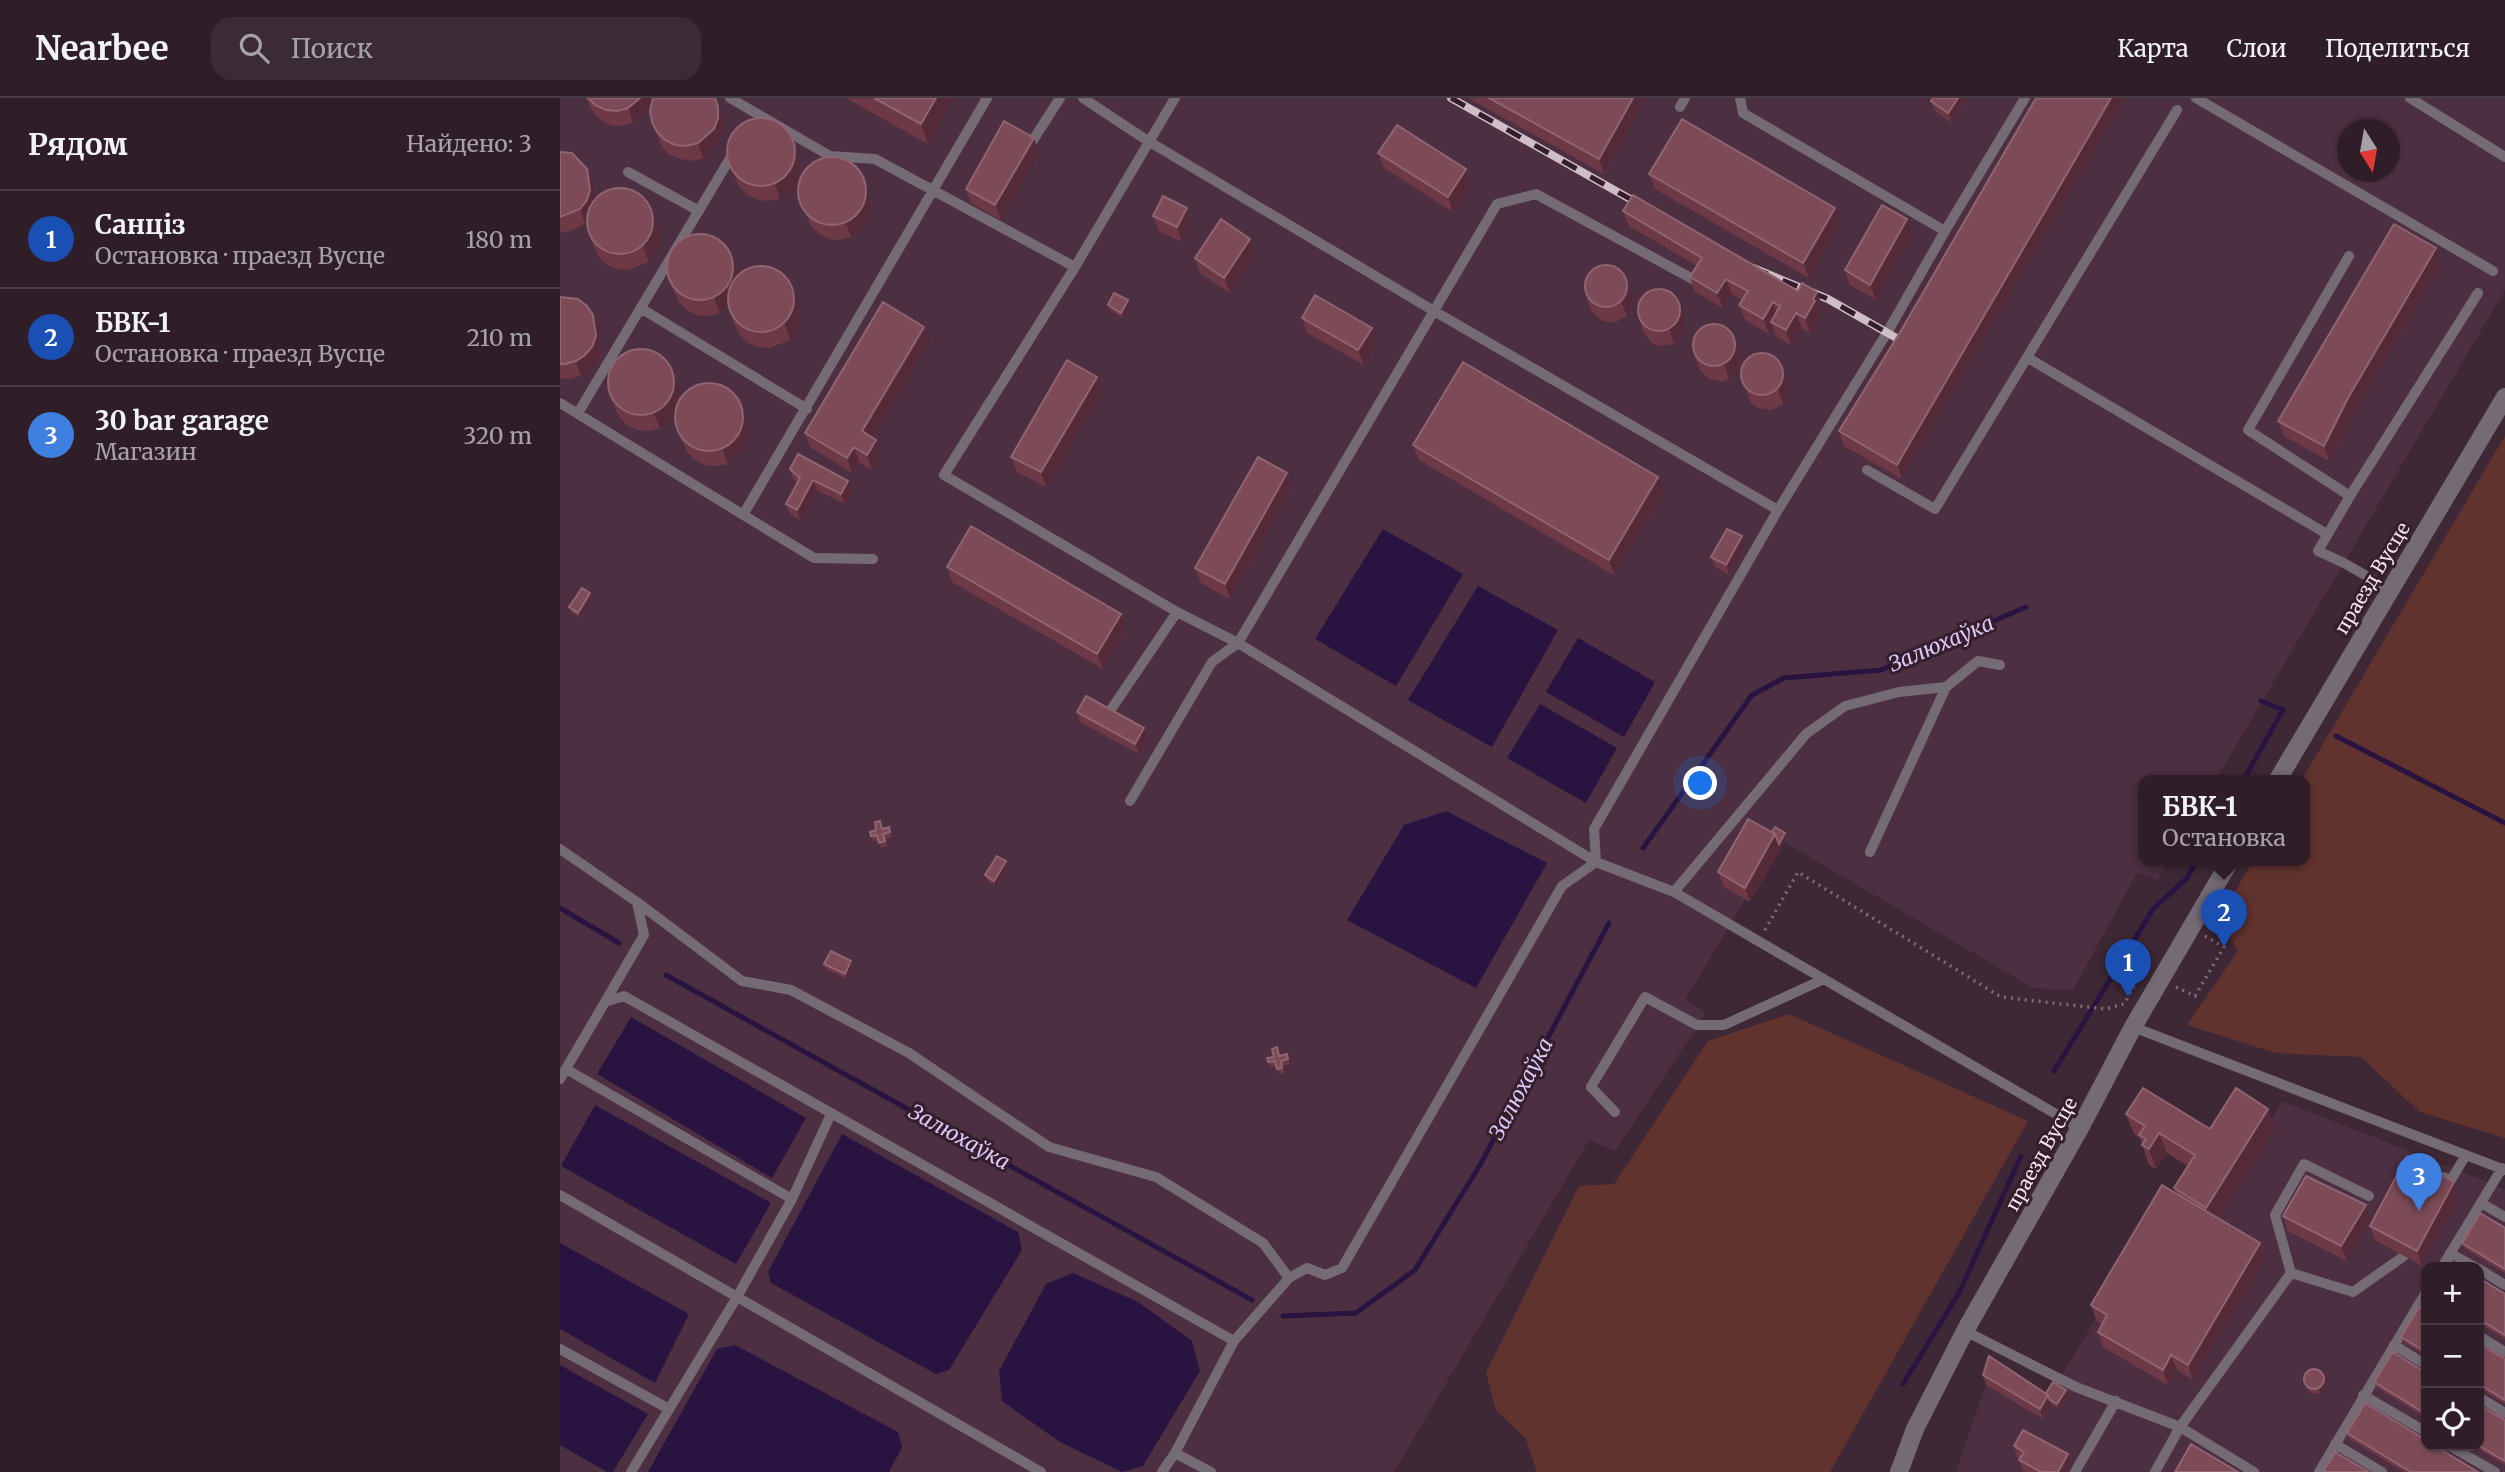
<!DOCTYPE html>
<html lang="ru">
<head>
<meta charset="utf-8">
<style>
	:root { --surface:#2f1e28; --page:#3b2b34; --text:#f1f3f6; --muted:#a7a2a8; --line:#4a3c45; --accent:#8bbbb9 }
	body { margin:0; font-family:Merriweather,serif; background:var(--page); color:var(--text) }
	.controls { position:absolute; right:21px; bottom:21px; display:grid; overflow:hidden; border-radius:14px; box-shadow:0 2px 5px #0004 }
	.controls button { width:63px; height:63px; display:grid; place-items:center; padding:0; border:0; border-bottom:2px solid var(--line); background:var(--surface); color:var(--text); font:35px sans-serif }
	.compass { position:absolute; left:1777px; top:21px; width:63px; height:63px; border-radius:50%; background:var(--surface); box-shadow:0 2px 5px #0004; rotate:169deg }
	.you { position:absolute; left:1141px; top:686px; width:24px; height:24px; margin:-18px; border:5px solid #fff; border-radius:50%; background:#1a73e8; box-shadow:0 0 0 10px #1a73e833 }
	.badge { display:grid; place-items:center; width:46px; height:46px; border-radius:50%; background:var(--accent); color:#fff; font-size:23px; font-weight:700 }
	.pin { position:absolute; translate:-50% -58px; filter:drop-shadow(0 2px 4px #0008) }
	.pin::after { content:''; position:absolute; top:37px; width:24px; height:21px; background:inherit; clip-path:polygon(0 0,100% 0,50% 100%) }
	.popup { position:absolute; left:1578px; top:677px; width:172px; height:91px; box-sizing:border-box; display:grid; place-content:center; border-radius:14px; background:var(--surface); filter:drop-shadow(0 2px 5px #0005); font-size:23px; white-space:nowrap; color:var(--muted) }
	.popup b { font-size:26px; color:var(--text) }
	.popup::after { content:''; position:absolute; left:50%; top:100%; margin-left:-14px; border:14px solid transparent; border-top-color:var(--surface) }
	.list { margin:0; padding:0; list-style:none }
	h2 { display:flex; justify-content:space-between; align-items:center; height:91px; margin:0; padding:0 28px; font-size:30px }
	h2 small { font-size:23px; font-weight:400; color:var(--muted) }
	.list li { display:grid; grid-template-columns:46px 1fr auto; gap:21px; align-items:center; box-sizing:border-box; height:98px; padding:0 28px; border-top:2px solid var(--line) }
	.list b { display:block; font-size:26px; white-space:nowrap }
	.list p { margin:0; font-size:23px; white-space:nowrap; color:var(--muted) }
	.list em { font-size:23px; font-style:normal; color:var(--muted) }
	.icon { flex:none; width:38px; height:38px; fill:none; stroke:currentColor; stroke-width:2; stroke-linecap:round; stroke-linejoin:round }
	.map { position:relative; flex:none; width:1945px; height:1374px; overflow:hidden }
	header { display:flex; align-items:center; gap:42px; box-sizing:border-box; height:98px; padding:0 35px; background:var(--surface); border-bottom:2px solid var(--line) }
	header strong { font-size:33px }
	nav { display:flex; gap:38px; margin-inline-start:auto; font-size:24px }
	.search { width:490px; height:63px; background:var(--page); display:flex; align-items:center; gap:18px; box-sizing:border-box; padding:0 24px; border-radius:21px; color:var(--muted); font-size:26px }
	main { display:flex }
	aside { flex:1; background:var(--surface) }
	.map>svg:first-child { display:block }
	.built { fill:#4c2f41; fill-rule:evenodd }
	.green { fill:#61332e }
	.water { fill:#291340 }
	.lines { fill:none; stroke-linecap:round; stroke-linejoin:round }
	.stream { stroke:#291340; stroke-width:5 }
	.path { stroke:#806c77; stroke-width:3.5; stroke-dasharray:2 5; stroke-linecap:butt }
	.service { stroke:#746b75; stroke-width:10 }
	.tertiary { stroke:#746b75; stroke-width:18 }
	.rail-casing { stroke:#cfbdc7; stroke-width:8 }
	.rail { stroke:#351e2b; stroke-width:5; stroke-dasharray:16; stroke-linecap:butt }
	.wall { fill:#6e3947 }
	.shaded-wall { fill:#552a38 }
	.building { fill:#7d4b58; stroke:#906470; stroke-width:2 }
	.labels { text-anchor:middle; stroke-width:6; stroke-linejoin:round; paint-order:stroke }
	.street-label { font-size:19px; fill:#f5e5ed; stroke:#351e2b }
	.water-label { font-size:21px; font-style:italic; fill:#dcc9f9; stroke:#351e2b }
</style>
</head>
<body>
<header>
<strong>Nearbee</strong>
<div class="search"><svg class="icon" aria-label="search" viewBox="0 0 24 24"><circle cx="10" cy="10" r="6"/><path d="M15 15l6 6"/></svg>Поиск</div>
<nav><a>Карта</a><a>Слои</a><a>Поделиться</a></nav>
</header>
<main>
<aside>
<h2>Рядом<small>Найдено: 3</small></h2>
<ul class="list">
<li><span class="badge" style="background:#1a4fb4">1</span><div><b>Санціз</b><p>Остановка · праезд Вусце</p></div><em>180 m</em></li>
<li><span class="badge" style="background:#1a4fb4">2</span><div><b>БВК-1</b><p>Остановка · праезд Вусце</p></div><em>210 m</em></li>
<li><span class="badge" style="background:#3f7fe0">3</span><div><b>30 bar garage</b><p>Магазин</p></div><em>320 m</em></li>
</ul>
</aside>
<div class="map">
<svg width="1945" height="1374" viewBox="0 0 1945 1374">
	<rect width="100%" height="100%" fill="#3f2835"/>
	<path class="built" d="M0,0H1945V192L1655,683H1584V763H1608L1597,782L1577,775L1513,892L1473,890L1224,744L1185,802L1125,902L1146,915L1055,1053L1029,1042L834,1374H0ZM1787,32H1829V74H1787Z
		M1722,1003L1945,1091V1374H1396L1432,1268L1486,1303L1608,1102L1641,1076L1607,1055L1596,1071L1589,1067L1593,1061L1592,1047L1574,1036L1590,1010L1657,1051L1709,1026ZM1866,1169H1919V1348H1866Z"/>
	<path class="green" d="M1945,338V1040L1860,1014L1801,959L1716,955L1627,927L1678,853L1660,819L1693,763H1744V683H1741Z
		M1229,916L1468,1023L1270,1374H977L966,1341L936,1312L926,1275L1019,1088L1054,1086L1148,943Z"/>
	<path class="water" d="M823,431L903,476L836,588L755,541Z
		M918,488L998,532L932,649L848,602Z
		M1018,540L1095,584L1064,639L986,594Z
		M980,606L1057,650L1026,705L947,660Z
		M886,713L987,765L916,890L787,822L844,727Z
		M71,919L246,1020L212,1080L37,976Z
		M35,1007L211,1105L176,1166L1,1068Z
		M282,1036L458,1134L462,1152L389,1272L376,1276L211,1185L208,1174Z
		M0,1145L129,1216L95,1285L0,1231Z
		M513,1175L578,1204L632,1243L640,1273L583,1368L562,1374L500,1344L442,1303L439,1273L486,1186Z
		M175,1247L338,1334L342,1349L329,1374H88L157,1251Z
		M0,1267L88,1316L53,1374H47L0,1347Z"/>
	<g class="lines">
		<path class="stream" d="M1776,638L1945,725
			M1683,683L1723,612L1701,603
			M1083,750L1192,597L1224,580L1321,572L1466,509
			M0,810L59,845
			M106,877L692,1202
			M1494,973L1593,811L1627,780L1636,763
			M723,1218L796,1215L855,1172L920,1067L1049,825
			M1343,1286L1399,1195L1461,1058"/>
		<path class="path" d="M1205,832L1238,774L1441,899L1545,911L1564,906L1584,871L1588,873
			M1616,889L1635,898L1664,849L1645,838"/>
		<path class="service" d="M170,0L270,58L315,61L515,169
			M523,0L588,43L874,213L1218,412
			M615,0L515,169L384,377L617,514L678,545L1036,764L1114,794L1520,1030
			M1180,0L1183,15L1385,133
			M1636,0L1933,173
			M1850,0L1945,59
			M1120,9L1125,0
			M468,50L500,0
			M68,74L139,113
			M1789,158L1688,332L1790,398L1918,195
			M82,211L247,311
			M1468,260L1767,436
			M0,305L254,460L313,461
			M18,315L175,52
			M1307,372L1375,411L1617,12
			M1790,398L1758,453L1784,465L1829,491
			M183,417L427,0
			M548,616L617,514
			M570,703L652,564L678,545L937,106L976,96L1140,185
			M0,751L77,804L84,837L45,904
			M1310,754L1386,589L1418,563L1440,567
			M1114,794L1246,636L1285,608L1339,594L1386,589
			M77,804L182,883L231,892L349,955L489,1049L596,1079L703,1145L729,1180
			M1573,929L1945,1072
			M6,971L232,1101
			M0,981L45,904L64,898L674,1243
			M1055,1014L1031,989L1085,899L1137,927H1164L1264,881
			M1881,1081L1883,1079L1891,1082L1906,1057
			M0,1097L481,1374
			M1921,1105L1945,1119
			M1890,1155L1915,1169
			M1882,1169L1942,1070
			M1919,1171L1945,1187
			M1731,1175L1793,1194L1844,1158
			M1405,1233L1516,1289L1620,1329L1694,1374
			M1919,1238L1945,1254
			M1834,1247L1866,1267
			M0,1251L109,1311
			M1803,1297L1866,1334
			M1919,1299L1945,1315
			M1775,1346L1822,1374
			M1890,1348L1935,1374
			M615,1355L651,1374
			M71,1374L177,1199L232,1101L271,1016
			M602,1374L615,1355L674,1243L729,1180L747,1170L765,1177L782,1170L1002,788L1036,764L1034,731L1218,412L1328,233L1385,133L1465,0
			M1515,1374L1556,1303
			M1595,1374L1620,1329L1731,1175L1715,1117L1744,1066L1809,1098
			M1759,1374L1866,1194"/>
		<path class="tertiary" d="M1717,683L1945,299
			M1339,1374L1355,1331L1405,1233L1520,1030L1573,929L1670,763"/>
		<defs>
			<path id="rail" d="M891,0L1086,110
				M1193,170L1268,201L1347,246"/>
		</defs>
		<use href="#rail" class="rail-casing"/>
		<use href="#rail" class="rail"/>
	</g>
	<path class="wall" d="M26,0H92L90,11L73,25L62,28L51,27L41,22L33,14Z
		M286,0H394L368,46Z
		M908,0H1086L1044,76Z
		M1408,0L1392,25L1375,13L1371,3Z
		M92,24H164L163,35L159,46L143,60L132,63L121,61L110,57L102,49Z
		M0,54L27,71L33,85L35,101L100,134V145L89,164L68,172L57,171L47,167L39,159L34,149L28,134L27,124L25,126L5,135L0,134Z
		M479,55L441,122L411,105L406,91Z
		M818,55L906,71L911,86L893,114L824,70Z
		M169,65H241L237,86L220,101L209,103L198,102L188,97L179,89Z
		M1089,76L1281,125L1249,180L1095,91Z
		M309,93L312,115L308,125L291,139L280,142L269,141L259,136L251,128L240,104Z
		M627,110L632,124L622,144L599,133L593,118Z
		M1063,113L1263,209L1259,215L1260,218L1250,235L1242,230L1231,247L1216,238L1213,229L1209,236L1185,222L1179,207L1182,202L1172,196L1163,210L1135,194L1130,179L1137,168L1069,128Z
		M1352,136L1316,202L1290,187L1285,172Z
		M690,141L696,156L670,195L640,175L635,160Z
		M1881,165L1794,315L1769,363L1724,338L1718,323Z
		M179,177L238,201L241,223L230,242L210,250L198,249L188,245L180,237L175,227L168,207L160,215L148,218L137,217L127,212L119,204L108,179Z
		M1026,197L1072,198L1073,205L1067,218L1054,225L1041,222L1031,212Z
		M0,199L39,232L42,253L38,264L31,272L21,278L10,281L0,280Z
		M548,207H570L563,220L550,212Z
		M1120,207L1125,222L1124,236L1114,246L1100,248L1093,246L1084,235L1079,220Z
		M742,220L817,245L804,267L747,235Z
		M1342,231V381L1284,348L1279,333Z
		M1175,242L1181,257L1179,271L1169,281L1163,284L1149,281L1139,271L1134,256Z
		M370,243L312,340L321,357L312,372L299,364L292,375L250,349L245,335Z
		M1223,271L1229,285V293L1223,306L1211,312L1197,310L1191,305L1181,277Z
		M537,279L542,294L486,389L457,374L451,359Z
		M48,294H120L118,305L185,319L188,340L184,351L168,366L157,368L145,367L135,362L127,354L116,329L115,317L100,330L89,333L78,332L67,327L59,319Z
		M853,347L1104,394L1054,477L859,362Z
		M230,371L292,393L285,406L257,392L240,422L230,416L226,406L237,385L233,381Z
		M727,375L732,390L670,501L641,485L635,470Z
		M1182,438L1185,448L1169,477L1155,469L1151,459Z
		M387,469L566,530L543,571L392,484Z
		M32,500L20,520L11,514L9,509Z
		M517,614L588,640L579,656L520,624Z
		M329,729L332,739L325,741L327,748L321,750L319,742L313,743L310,734Z
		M1212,734L1227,740L1190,804L1164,789L1158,774Z
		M448,768L435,788L427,782L425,777Z
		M291,863L293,868L287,881L266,871L264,866Z
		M727,956L730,966L723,968L724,975L719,976L716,968L710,969L707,960Z
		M1708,1011L1715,1030L1659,1121L1700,1145L1706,1160L1633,1282L1617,1272L1608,1287L1543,1249L1538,1234L1542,1226L1536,1222L1531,1207L1616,1095L1614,1090L1628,1068L1607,1055L1596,1071L1589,1067L1580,1040L1574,1036L1566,1016L1650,1031Z
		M1894,1084L1899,1098L1862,1168L1815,1142L1810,1128Z
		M1806,1107L1811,1122L1787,1163L1728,1133L1723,1118Z
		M1945,1130V1175L1904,1150L1902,1145Z
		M1919,1180L1945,1196V1241L1919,1225Z
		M1866,1214V1258L1843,1244L1841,1239Z
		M1919,1245L1945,1261V1306L1919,1290Z
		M1866,1275V1320L1816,1289L1814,1284Z
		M1763,1276L1767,1288L1760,1296L1751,1295L1747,1290L1745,1285Z
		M1423,1277L1486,1295L1506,1292L1508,1298L1499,1311L1492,1307L1483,1321L1426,1287Z
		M1945,1322V1367L1913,1348H1919Z
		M1787,1335L1918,1374H1844L1788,1340Z
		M1454,1348L1508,1356L1511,1366L1507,1374H1466L1463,1372L1459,1362L1460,1360L1457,1359Z"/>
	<path class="shaded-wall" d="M80,0H92L90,11L73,25L68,10Z
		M155,0L164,24L163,35L159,46L143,60L138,45Z
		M376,0H394L368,46L361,26Z
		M1073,0H1086L1044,76L1039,61Z
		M1398,0H1408L1392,25L1388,15Z
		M1551,0H1565L1342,381L1337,367Z
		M232,39L241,65L237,86L220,101L215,86Z
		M474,40L479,55L441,122L435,107Z
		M27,71L33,85L36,107L32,117L25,126L20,111Z
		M906,71L911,86L893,114L888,99Z
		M303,78L309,93L312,115L308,125L291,139L286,125Z
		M91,108L100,134V145L89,164L83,149Z
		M627,110L632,124L622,144L617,129Z
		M1275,110L1281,125L1249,180L1243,165Z
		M1347,121L1352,136L1316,202L1310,187Z
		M690,141L696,156L670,195L664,180Z
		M1876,150L1881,165L1794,315L1769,363L1764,348L1788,300Z
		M171,153L180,179L176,201L160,215L154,200Z
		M1166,181L1172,196L1163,210L1157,195Z
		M1067,183L1072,198L1073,205L1067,218L1061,203Z
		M232,186L238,201L241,223L230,242L225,227Z
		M1257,194L1263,209L1259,215L1260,218L1250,235L1245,220Z
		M568,202L570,207L563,220L561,215Z
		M1213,204L1218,219L1211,224L1213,229L1209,236L1203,221Z
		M1120,207L1125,222L1124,236L1114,246L1109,231Z
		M1236,215L1242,230L1231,247L1226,232Z
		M33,217L39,232L42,253L38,264L31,272L21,278L16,263Z
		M364,229L370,243L307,348L302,333Z
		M812,230L817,245L804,267L798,252Z
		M1175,242L1181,257L1179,271L1169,281L1164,266Z
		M112,269L120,294L116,316L100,330L94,316Z
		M1223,271L1229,285V293L1223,306L1218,291Z
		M537,279L542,294L486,389L481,374Z
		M179,304L185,319L188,340L184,351L168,366L162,351Z
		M316,342L321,357L312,372L307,357Z
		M294,349L299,364L292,375L287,360Z
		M727,375L732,390L670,501L665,486Z
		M1098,379L1104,394L1054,477L1049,462Z
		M253,382L257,392L240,422L237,412Z
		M288,383L292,393L285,406L281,396Z
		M1182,438L1185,448L1169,477L1166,467Z
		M30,495L32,500L20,520L18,515Z
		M561,516L566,530L543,571L537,556Z
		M584,630L588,640L579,656L575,646Z
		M1225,735L1227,740L1190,804L1185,790L1215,736Z
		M446,763L448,768L435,788L434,783Z
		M291,863L293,868L287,881L285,876Z
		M1708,1011L1715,1030L1654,1129L1646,1110Z
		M1599,1035L1607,1055L1596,1071L1589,1051Z
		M1894,1084L1899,1098L1862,1168L1857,1153Z
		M1806,1107L1811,1122L1787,1163L1781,1148Z
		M1700,1145L1706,1160L1633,1282L1628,1267Z
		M1611,1257L1617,1272L1608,1287L1603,1272Z
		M1763,1276L1767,1288L1760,1296L1759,1291Z
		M1506,1292L1508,1298L1499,1311L1497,1306Z
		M1488,1297L1492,1307L1483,1321L1480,1311Z
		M1508,1356L1511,1366L1507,1374H1498Z"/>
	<path class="building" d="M28,0H80L68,10L57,13L46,12L35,7Z
		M93,0H155L158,9V20L154,31L138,45L126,48L115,47L105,42L97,34L92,24L90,13Z
		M314,0H376L361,26Z
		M929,0H1073L1039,61Z
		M1373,0H1398L1388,15L1371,3Z
		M1476,0H1551L1337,367L1279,333L1342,231Z
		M167 54a34 34 0 1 1 68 0a34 34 0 1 1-68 0Z
		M1122,21L1275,110L1243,165L1089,76Z
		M444,23L474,40L435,107L406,91Z
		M837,27L906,71L888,99L818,55Z
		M0,54L12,55L27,71L30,92L27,102L20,111L0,119Z
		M238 93a34 34 0 1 1 68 0a34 34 0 1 1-68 0Z
		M27 123a33 33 0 1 1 66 0a33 33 0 1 1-66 0Z
		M1073,97L1238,193L1242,185L1257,194L1253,201L1255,203L1245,220L1236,215L1226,232L1211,224L1220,208L1213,204L1203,221L1179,207L1188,193L1166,181L1157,195L1130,179L1142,160L1063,113Z
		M603,98L627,110L617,129L593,118Z
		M1322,107L1347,121L1310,187L1285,172Z
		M661,121L690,141L664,180L635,160Z
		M1834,126L1876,150L1788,300L1764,348L1718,323Z
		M107 169a33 33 0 1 1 66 0a33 33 0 1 1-66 0Z
		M1025 188a21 21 0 1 1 42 0a21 21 0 1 1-42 0Z
		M168 201a33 33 0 1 1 66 0a33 33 0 1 1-66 0Z
		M1078 212a21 21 0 1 1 42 0a21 21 0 1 1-42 0Z
		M554,195L568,202L561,215L548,207Z
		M755,197L812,230L798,252L742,220Z
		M0,199L18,201L27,208L33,217L36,238L32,249L25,257L16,263L5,266H0Z
		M323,204L364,229L302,333L316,342L307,357L294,349L287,360L245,335Z
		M1133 247a21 21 0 1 1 42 0a21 21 0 1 1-42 0Z
		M48 284a33 33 0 1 1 66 0a33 33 0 1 1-66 0Z
		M1181 276a21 21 0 1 1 42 0a21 21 0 1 1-42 0Z
		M507,262L537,279L481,374L451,359Z
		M903,264L1098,379L1049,462L853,347Z
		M115 319a34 34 0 1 1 68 0a34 34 0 1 1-68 0Z
		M238,356L288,383L281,396L253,382L237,412L226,406L240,380L230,371Z
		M698,359L727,375L665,486L635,470Z
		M411,428L561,516L537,556L387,469Z
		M1167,431L1182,438L1166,467L1151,459Z
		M22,490L30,495L18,515L9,509Z
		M526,598L584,630L575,646L517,614Z
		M1188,721L1215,736L1185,790L1158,774Z
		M320,723L322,731L329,729L330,734L323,736L325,743L319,745L317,737L311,738L310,734L316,732L315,724Z
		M1215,729L1225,735L1219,746L1215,736L1212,734Z
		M437,758L446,763L434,783L425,777Z
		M271,853L291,863L285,876L264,866Z
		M717,949L719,958L727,956L728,961L721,963L722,970L717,971L715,963L708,964L707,960L714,959L712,951Z
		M1583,990L1650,1031L1676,990L1708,1011L1646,1110L1614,1090L1635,1057L1599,1035L1589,1051L1582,1047L1586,1041L1579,1037L1585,1028L1566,1016Z
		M1847,1058L1894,1084L1857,1153L1810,1128Z
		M1746,1078L1806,1107L1781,1148L1723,1118Z
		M1602,1087L1700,1145L1628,1267L1611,1257L1603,1272L1538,1234L1547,1217L1531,1207Z
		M1920,1115L1945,1130V1171L1902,1145Z
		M1890,1163L1901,1169H1886Z
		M1919,1180L1945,1196V1237L1919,1221Z
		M1859,1209L1866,1214V1254L1841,1239Z
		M1919,1245L1945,1261V1302L1919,1286Z
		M1833,1254L1866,1275V1316L1814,1284Z
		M1429,1258L1488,1297L1480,1311L1423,1277Z
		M1744 1281a10 10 0 1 1 20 0a10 10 0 1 1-20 0Z
		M1493,1284L1506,1292L1497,1306L1490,1302L1488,1297L1486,1295Z
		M1805,1305L1866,1342V1348H1875L1918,1374H1851L1787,1335Z
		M1919,1307L1945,1322V1363L1919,1348Z
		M1463,1332L1508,1356L1498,1374H1481L1459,1362L1464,1354L1454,1348Z
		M1631,1346L1678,1374H1615Z
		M1775,1354L1809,1374H1763Z"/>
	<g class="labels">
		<g class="street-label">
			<text transform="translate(1812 480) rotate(-59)" y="7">праезд Вусце</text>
			<text transform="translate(1481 1056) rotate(-61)" y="7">праезд Вусце</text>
		</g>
		<g class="water-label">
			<text transform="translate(1381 546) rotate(-23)" y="7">Залюхаўка</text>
			<text transform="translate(961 991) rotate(-62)" y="7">Залюхаўка</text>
			<text transform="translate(399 1039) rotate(29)" y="7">Залюхаўка</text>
		</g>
	</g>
</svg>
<div class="controls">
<button>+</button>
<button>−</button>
<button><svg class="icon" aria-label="locate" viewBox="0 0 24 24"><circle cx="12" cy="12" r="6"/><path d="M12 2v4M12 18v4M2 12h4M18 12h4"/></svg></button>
</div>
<svg class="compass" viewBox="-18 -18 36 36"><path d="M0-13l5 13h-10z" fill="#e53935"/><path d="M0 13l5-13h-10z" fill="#a7a2a8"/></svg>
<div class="you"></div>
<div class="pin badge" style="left:1568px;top:899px;background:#1a4fb4">1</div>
<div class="pin badge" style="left:1664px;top:849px;background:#1a4fb4">2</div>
<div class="popup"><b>БВК-1</b>Остановка</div>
<div class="pin badge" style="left:1859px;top:1113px;background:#3f7fe0">3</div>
</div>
</main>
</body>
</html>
